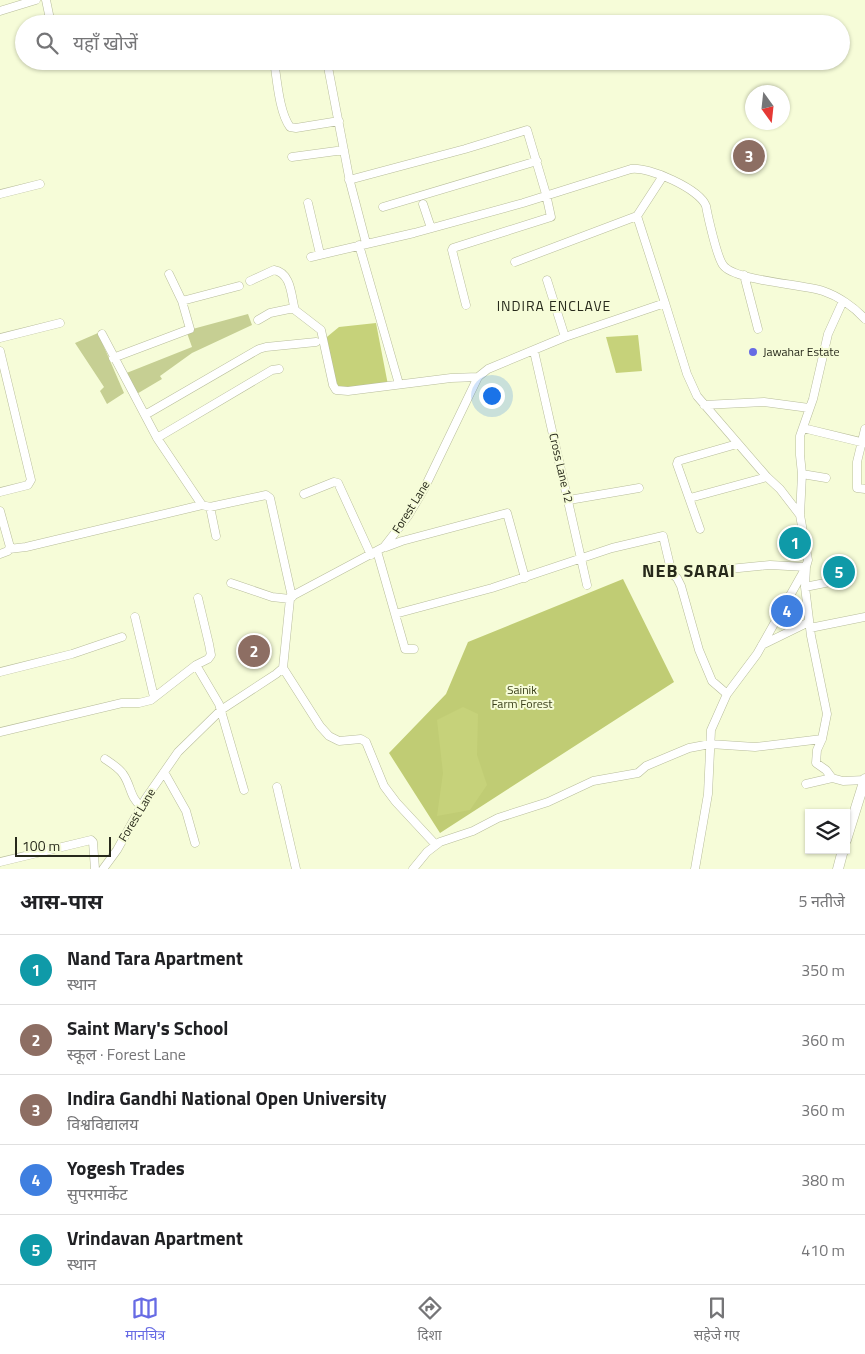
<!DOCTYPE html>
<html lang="hi">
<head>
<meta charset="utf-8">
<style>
	:root { --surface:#fff; --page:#f6f6f6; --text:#202124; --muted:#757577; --line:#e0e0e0; --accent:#676be4 }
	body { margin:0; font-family:"Titillium Web","Noto Sans Devanagari",sans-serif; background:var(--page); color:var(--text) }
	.controls { position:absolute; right:15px; bottom:15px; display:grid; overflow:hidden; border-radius:0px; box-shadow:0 1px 4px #0004 }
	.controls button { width:45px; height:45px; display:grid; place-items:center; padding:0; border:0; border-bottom:1px solid var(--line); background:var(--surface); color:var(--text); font:25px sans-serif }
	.compass { position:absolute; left:745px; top:85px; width:45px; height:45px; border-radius:50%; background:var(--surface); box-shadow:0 1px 4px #0004; rotate:165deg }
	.scale { position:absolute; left:15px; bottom:12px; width:96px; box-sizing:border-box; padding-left:5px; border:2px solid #27291b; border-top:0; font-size:14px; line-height:18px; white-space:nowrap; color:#27291b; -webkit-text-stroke:4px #f6fcd8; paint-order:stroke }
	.you { position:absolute; left:491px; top:395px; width:18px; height:18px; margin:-12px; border:4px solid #fff; border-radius:50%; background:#1a73e8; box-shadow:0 0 0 8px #1a73e833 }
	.badge { display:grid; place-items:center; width:32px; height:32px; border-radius:50%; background:var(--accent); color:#fff; font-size:16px; font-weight:700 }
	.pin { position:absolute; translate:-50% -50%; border:2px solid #fff; box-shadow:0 1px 5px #0006 }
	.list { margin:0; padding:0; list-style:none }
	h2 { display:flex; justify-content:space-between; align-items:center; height:65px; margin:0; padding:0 20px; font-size:21px }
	h2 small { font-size:16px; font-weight:400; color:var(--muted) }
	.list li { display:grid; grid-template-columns:32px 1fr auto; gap:15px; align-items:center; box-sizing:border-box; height:70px; padding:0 20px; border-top:1px solid var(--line) }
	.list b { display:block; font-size:19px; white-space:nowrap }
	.list p { margin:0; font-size:16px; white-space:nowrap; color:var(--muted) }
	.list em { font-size:16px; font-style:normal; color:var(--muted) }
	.icon { flex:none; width:28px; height:28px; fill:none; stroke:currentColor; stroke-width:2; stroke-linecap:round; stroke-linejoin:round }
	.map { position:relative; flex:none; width:865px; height:869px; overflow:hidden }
	.search { position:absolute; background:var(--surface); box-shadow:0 1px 4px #0004; left:15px; right:15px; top:15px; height:55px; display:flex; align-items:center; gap:12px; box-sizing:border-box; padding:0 18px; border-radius:28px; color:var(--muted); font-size:19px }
	.sheet { height:415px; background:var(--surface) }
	nav { display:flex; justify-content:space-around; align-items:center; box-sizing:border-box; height:70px; border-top:1px solid var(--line); background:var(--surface); font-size:14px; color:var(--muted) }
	nav a { display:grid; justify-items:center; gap:2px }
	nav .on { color:var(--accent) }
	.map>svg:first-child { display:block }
	.green { fill:#c6cf93 }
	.forest { fill:#c0cc74 }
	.water { fill:#c6d27a }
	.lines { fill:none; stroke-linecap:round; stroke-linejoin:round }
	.minor-casing { stroke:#b8bd9b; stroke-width:9 }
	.tertiary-casing { stroke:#b8bd9b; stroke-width:11 }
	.minor { stroke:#fff; stroke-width:8 }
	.tertiary { stroke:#fff; stroke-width:10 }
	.poi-dot { fill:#676be4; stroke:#f6fcd8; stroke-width:2 }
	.labels { text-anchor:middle; stroke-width:4; stroke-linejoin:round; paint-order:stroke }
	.poi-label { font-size:12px; fill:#27291b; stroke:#f6fcd8; text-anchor:start }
	.street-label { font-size:12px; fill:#27291b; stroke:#f6fcd8 }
	.park-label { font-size:12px; fill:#3a3f1a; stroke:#f6fcd8 }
	.neighbourhood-label { font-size:14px; letter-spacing:1px; fill:#27291b; stroke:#f6fcd8 }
	.district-label { font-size:18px; font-weight:bold; letter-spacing:1px; fill:#27291b; stroke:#f6fcd8 }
</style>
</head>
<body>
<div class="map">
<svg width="865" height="869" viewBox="0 0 865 869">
	<rect width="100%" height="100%" fill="#f6fcd8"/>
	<path class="green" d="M248,314L252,325L192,353L160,376L162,379L135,395L124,374L192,347L187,333L189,330Z
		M98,333L124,393L107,404L100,391L104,387L75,343Z"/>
	<path class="forest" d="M623,579L674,682L440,833L389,753L446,694L468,642Z"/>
	<path class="water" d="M376,323L388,385L334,392L322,341L339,327Z
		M638,335L642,371L616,373L606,337Z
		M463,707L478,714L477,755L487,785L470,810L437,816L443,773L437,720Z"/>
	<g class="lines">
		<defs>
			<path id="minor" d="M46,0L51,24
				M0,11L36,0
				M274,61C277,79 279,112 290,127L296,128L339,121
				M328,67L350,182L366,243
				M292,157L344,150
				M349,180L465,149L527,130L546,194L551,217L453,248L452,250L466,305
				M0,194L40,184
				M308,203L320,254
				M423,204L431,228
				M383,207L537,161
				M359,245L399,384
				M311,257L414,233L523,203L631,169C648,166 700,189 706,206C708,217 717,257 723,265C734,281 803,284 823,291C838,296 854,307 865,319
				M515,262L637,216L663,176
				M744,275L758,329
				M547,280L565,337
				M250,281L274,270C292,273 291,297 295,310L321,330L333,385L336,390L348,391L451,378L478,377
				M182,301L239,286
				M843,301L828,334L813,399L800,436V455L802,474L800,515L808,560L806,567L805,587L811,636L827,714L822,739L817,750L816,763L826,770L832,778L843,781L865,780
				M665,303L687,374L697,396L767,477L780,489L800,515
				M258,320L270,313L294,308
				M102,334L157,438L202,505L210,507L266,495L270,498L292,597
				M0,338L60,323
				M0,351L31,480L28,485L0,492
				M534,351L587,585
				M113,358L190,329L182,301L169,274
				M704,405L764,402L809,408
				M145,415L259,349L266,347L316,342
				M803,428L865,443
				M865,429L857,462V488L865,489
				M157,438L272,370L279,369
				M802,474L826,478
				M304,494L334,482L338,483L371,555
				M690,498L767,477
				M569,500L639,488
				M210,507L216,536
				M0,511L10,547L8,551L0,554
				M700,529L677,464L678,461L737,444
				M386,547L402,541L507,513L525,578
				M9,549L26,547L202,505
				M377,551L395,614L492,588L612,548L663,536L672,574L677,578L681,586L699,650L712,681L727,694
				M719,570L770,565L806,567
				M231,583L272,597L290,599
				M805,587L830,582
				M395,614L405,649H414
				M135,617L154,697
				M810,628L865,617
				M762,645L809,622
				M196,665L219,704L244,790
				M283,668L320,726L329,736L339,741L361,739L366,742L384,786L396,802L436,845
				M0,672L72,654L122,637
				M0,732L122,703H139L151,700L196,665L208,659L211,655L209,644L198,598
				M105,759C111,763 119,768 123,774C131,785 130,798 141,806
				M164,772L186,811L195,843
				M806,784L832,778
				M277,787L296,869
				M0,862L91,840L93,842L95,869
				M103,869L117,850L146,798L178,752L221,710L276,674L283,668L290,599L294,595L384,547L408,516L424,489L478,377L488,369L565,337L665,303L637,216
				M413,869L427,852L440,842L473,831L498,818L548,802L593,781L638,773L646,766L689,748L710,744L755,747L822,739
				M695,869L708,794L711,730L727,694L757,654L805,569"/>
			<path id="tertiary" d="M846,840L865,779
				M838,869L843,850"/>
		</defs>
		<use href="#minor" class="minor-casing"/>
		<use href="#tertiary" class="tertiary-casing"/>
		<use href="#minor" class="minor"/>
		<use href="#tertiary" class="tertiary"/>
	</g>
	<circle class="poi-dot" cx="753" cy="352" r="5"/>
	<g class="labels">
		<g class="poi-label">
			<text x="763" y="356">Jawahar Estate</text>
		</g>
		<g class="street-label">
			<text transform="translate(561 468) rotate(77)" y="4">Cross Lane 12</text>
			<text transform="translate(411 507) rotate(-58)" y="4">Forest Lane</text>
			<text transform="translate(137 815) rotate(-59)" y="4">Forest Lane</text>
		</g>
		<g class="park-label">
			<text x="522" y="694">Sainik<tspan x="522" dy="14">Farm Forest</tspan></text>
		</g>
		<g class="neighbourhood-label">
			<text x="554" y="311">INDIRA ENCLAVE</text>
		</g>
		<g class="district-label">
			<text x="689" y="577">NEB SARAI</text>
		</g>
	</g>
</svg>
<div class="controls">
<button><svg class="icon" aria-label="layers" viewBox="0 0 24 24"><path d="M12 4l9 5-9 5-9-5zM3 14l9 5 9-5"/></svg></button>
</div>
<svg class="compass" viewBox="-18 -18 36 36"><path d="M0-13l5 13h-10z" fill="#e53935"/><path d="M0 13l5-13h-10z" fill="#757577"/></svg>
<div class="scale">100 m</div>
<div class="you"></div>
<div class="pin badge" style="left:795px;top:543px;background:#0f9aa8">1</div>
<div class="pin badge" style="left:254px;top:651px;background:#8d6e63">2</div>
<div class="pin badge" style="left:749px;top:156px;background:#8d6e63">3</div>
<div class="pin badge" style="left:787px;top:611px;background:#3f7fe0">4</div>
<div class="pin badge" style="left:839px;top:572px;background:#0f9aa8">5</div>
<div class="search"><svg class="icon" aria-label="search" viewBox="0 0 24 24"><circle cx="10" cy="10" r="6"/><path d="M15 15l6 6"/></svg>यहाँ खोजें</div>
</div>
<section class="sheet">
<h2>आस-पास<small>5 नतीजे</small></h2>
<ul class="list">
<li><span class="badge" style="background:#0f9aa8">1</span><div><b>Nand Tara Apartment</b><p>स्थान</p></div><em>350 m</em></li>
<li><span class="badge" style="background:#8d6e63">2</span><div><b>Saint Mary's School</b><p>स्कूल · Forest Lane</p></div><em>360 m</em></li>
<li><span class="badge" style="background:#8d6e63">3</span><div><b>Indira Gandhi National Open University</b><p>विश्वविद्यालय</p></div><em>360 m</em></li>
<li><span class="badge" style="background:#3f7fe0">4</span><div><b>Yogesh Trades</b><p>सुपरमार्केट</p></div><em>380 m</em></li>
<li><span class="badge" style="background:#0f9aa8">5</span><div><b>Vrindavan Apartment</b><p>स्थान</p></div><em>410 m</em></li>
</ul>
</section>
<nav>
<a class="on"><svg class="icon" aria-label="map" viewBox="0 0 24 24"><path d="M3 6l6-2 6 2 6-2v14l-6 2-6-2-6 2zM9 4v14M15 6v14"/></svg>मानचित्र</a>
<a><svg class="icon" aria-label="directions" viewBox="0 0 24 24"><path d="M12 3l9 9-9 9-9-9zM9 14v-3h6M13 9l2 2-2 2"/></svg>दिशा</a>
<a><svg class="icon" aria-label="saved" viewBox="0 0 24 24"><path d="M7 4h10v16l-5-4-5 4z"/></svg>सहेजे गए</a>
</nav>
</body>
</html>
